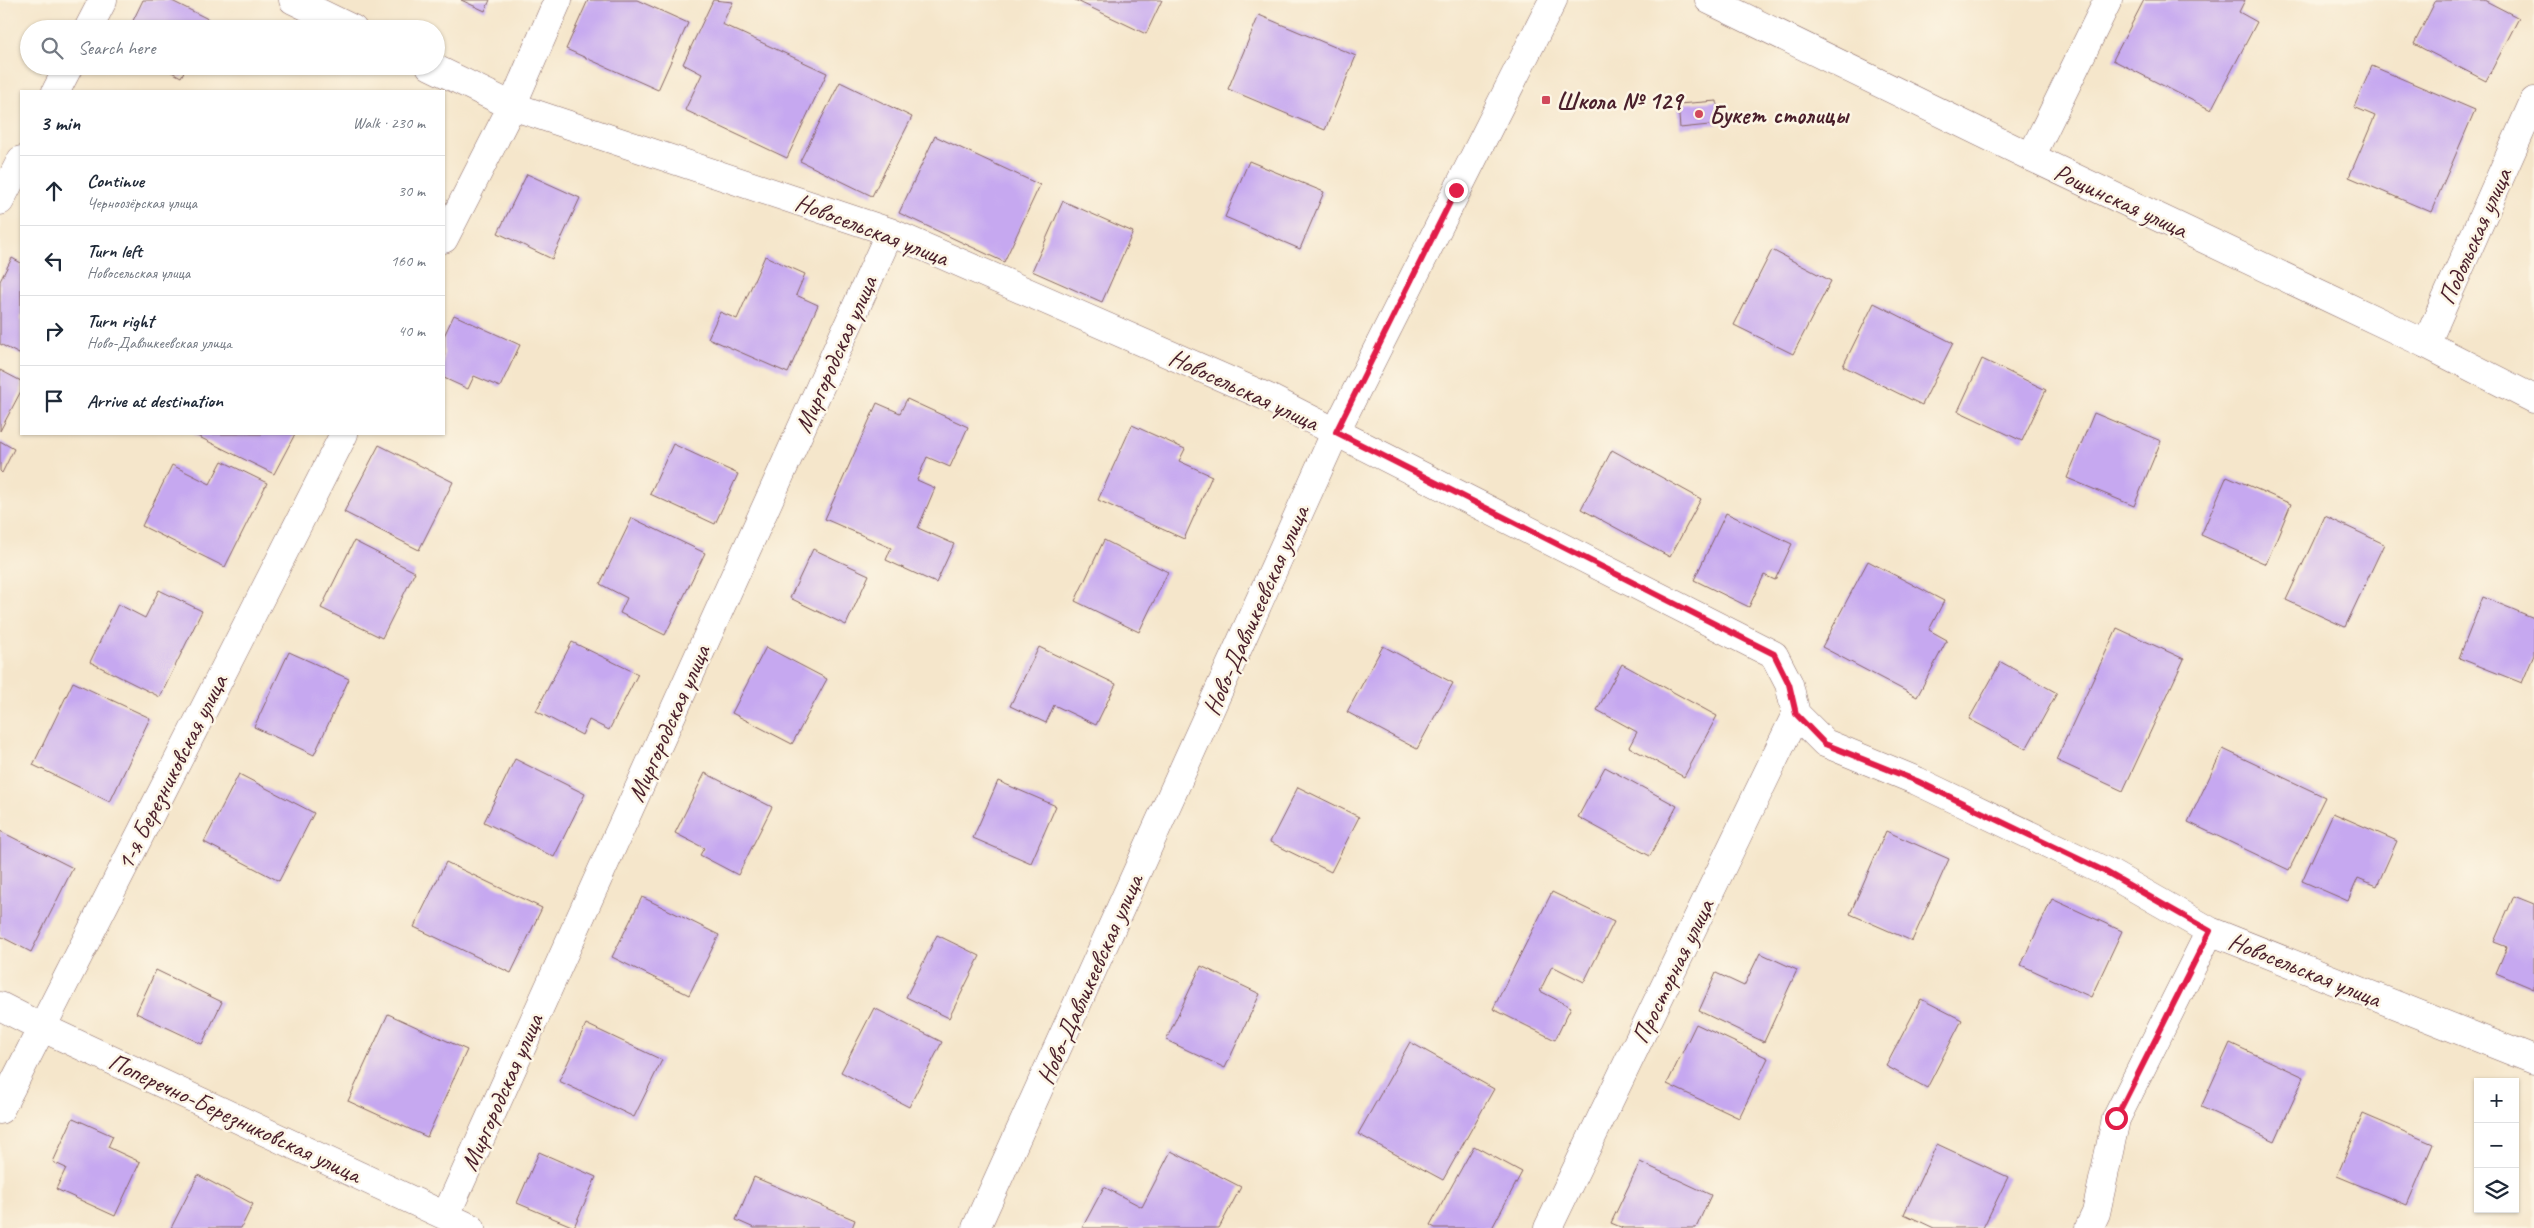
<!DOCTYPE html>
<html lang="en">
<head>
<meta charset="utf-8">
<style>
	:root { --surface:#fff; --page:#f2f2f3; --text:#1f2937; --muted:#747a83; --line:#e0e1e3 }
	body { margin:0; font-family:Caveat,sans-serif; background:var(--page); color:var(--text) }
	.controls { position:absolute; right:15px; bottom:15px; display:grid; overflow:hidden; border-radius:0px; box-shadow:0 1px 4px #0004 }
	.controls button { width:45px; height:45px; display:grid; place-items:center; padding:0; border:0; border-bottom:1px solid var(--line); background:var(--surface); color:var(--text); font:25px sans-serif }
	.stop { position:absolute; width:15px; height:15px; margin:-11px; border:4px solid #e11d48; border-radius:50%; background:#fff }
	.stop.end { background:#e11d48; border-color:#fff; box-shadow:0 1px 5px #0008 }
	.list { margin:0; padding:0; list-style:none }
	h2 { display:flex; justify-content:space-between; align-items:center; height:65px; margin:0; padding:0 20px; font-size:21px }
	h2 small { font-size:16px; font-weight:400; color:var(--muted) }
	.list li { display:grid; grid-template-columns:32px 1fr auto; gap:15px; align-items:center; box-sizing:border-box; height:70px; padding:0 20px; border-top:1px solid var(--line) }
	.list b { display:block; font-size:19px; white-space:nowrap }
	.list p { margin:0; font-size:16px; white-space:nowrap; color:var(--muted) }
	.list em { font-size:16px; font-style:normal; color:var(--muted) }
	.icon { flex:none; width:28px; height:28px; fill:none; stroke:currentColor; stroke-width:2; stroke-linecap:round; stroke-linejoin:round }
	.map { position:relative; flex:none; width:2534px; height:1228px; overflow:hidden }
	.search { position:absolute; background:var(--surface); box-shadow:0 1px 4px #0004; left:20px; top:20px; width:425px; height:55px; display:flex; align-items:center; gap:12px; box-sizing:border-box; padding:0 18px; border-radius:28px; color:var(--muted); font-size:19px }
	.panel { position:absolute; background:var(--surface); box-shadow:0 1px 4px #0004; left:20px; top:90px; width:425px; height:345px; border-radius:0px }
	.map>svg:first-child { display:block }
	.building { fill:#c6a8f0 }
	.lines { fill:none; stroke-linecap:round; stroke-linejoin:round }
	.minor-casing { stroke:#866563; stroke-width:29 }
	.tertiary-casing { stroke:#866563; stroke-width:29 }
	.minor { stroke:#fff; stroke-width:28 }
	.tertiary { stroke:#fff; stroke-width:28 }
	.route { stroke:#e11d48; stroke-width:6 }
	.poi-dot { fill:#d1495b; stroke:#fcf5e5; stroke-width:2 }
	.labels { text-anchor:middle; stroke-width:5; stroke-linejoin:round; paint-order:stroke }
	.poi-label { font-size:25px; font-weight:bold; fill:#4a1f2b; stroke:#fcf5e5; text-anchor:start }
	.street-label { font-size:25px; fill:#4a1f2b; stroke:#fcf5e5 }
</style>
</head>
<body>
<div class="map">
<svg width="2534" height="1228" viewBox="0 0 2534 1228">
	<rect width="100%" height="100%" fill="#fcf5e5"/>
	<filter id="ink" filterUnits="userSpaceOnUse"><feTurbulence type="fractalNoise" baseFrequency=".02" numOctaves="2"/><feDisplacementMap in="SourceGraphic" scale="10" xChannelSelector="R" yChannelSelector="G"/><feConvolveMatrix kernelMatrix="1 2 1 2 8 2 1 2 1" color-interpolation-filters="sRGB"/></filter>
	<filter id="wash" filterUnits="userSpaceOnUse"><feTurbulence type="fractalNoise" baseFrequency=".0096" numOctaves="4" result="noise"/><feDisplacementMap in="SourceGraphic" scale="20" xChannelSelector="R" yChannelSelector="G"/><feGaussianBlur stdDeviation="1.12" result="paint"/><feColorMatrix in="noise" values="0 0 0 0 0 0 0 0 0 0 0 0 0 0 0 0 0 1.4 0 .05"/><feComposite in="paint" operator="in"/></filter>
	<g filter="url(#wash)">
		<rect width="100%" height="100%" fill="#f5e6cb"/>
		<g id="blocks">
			<path class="building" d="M143,0H170L210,20L206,29H129Z
				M461,0H490L485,11Z
				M588,0H637L688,23L658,90L566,49Z
				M713,0L733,2L722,24L827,73L787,158L685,110L702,74L683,64Z
				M1075,0H1162L1146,34Z
				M2144,0H2245L2239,12L2257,22L2211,110L2113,60Z
				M2436,0H2484L2519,18L2486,81L2414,44Z
				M1259,15L1356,56L1325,130L1228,89Z
				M160,66H187L181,77Z
				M2372,66L2475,110L2431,212L2349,177L2375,116L2354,107Z
				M840,82L912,117L872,196L800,161Z
				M1717,101L1719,124L1680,128L1678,104Z
				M935,136L1040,185L1004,262L899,213Z
				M1249,161L1324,192L1300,249L1225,217Z
				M527,174L580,198L552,259L498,233Z
				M1063,201L1133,232L1102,302L1032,271Z
				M1772,250L1831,281L1793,354L1734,325Z
				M765,256L805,274L796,295L818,305L788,373L708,338L720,312L737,319Z
				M12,258L21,263V355L0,344V281Z
				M1874,303L1953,343L1922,405L1843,366Z
				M454,315L520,345L500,387L474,376L468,389L444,378V336Z
				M1982,359L2046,390L2022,441L1958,411Z
				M0,370L21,381V391L0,431Z
				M907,399L968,427L950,467L927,457L917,480L935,488L918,528L954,544L936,583L886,560L891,548L825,519L877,403L900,413Z
				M2094,413L2161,441L2134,506L2067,478Z
				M1132,425L1185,449L1179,461L1212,476L1184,539L1098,500Z
				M193,434H295L274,474Z
				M0,441L14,449L2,473L0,471Z
				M673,444L738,474L715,524L650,494Z
				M379,445L453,482L419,550L344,512Z
				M1612,450L1701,499L1670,557L1581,509Z
				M222,461L267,483L225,567L142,526L172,465L210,484Z
				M2227,476L2291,504L2266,564L2201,535Z
				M1726,513L1792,544L1775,580L1764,575L1749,607L1694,580Z
				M2325,516L2384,544L2345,627L2286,600Z
				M632,518L705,553L665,635L620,613L627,598L600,584Z
				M1104,540L1168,572L1139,632L1075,601Z
				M354,541L415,572L382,638L321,608Z
				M813,549L869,575L846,625L790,598Z
				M1868,561L1944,601L1929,630L1947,640L1917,697L1822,647Z
				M159,590L202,611L160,697L90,662L118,604L145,618Z
				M2483,597L2534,618V655L2522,683L2459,658Z
				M2117,628L2184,659L2123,791L2056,760Z
				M572,642L638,674L609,730L589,720L582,735L536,711Z
				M1383,646L1453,683L1417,749L1347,712Z
				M766,647L827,679L792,744L732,713Z
				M1039,647L1116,684L1096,725L1054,705L1046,723L1010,706Z
				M289,652L349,679L314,755L254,727Z
				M2001,662L2057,693L2026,749L1969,719Z
				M1622,664L1717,716L1684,777L1629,747L1637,732L1597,710Z
				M73,682L150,718L110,802L33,765Z
				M2223,749L2325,797L2289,870L2188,822Z
				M515,759L585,794L554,857L484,822Z
				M1605,767L1677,806L1650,856L1578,817Z
				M705,773L772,807L738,875L700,855L704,848L675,833Z
				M239,774L314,813L279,881L204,842Z
				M998,781L1056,806L1031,863L973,838Z
				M1298,787L1359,817L1331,872L1270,842Z
				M2333,813L2397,841L2377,886L2358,878L2348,901L2302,881Z
				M0,831L73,868L31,952L0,936Z
				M1886,831L1949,859L1912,941L1850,914Z
				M446,862L542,908L511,973L414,927Z
				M1552,892L1614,922L1584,982L1552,966L1540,991L1571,1007L1555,1040L1493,1009Z
				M2514,896L2534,904V989L2496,973L2507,947L2494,942Z
				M642,897L719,935L689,995L612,957Z
				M2052,899L2122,931L2091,997L2021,965Z
				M937,935L980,956L949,1018L906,997Z
				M1760,953L1797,970L1764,1042L1699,1011L1716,973L1744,986Z
				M1201,966L1260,994L1225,1068L1166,1040Z
				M156,970L222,1002L202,1044L136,1013Z
				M1921,999L1962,1020L1927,1088L1886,1066Z
				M874,1008L942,1042L909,1107L841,1072Z
				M388,1014L467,1050L427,1137L348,1101Z
				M586,1024L662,1060L634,1117L559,1081Z
				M1696,1024L1768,1058L1739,1118L1667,1084Z
				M1410,1042L1494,1089L1443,1180L1358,1134Z
				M2230,1043L2304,1077L2275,1141L2201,1107Z
				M2363,1114L2433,1144L2407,1205L2337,1176Z
				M73,1118L113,1136L108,1147L140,1162L115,1216L56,1189L66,1168L53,1162Z
				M1937,1144L2008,1177L1983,1228H1934L1904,1214Z
				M1474,1146L1522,1172L1492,1228H1435L1430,1225Z
				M1171,1151L1241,1187L1219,1228H1082L1104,1187L1142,1207Z
				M539,1152L596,1177L574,1227L517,1203Z
				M1640,1162L1711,1195L1696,1228H1623L1611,1223Z
				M198,1175L253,1204L241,1228H171Z
				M754,1177L855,1220L852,1228H754L736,1220Z"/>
		</g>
	</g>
	<g filter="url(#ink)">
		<use href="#blocks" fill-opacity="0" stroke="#866563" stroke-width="1"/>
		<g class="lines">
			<defs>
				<path id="minor" d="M293,0L353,29
					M88,29L103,0
					M430,66L512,106L890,232L1267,397L1774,655L1789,684L1796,714L1825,743L1917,781L2109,873L2210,931L2534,1060
					M56,91L69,66
					M2031,157L2108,0
					M0,201L21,160
					M444,239L512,106L558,0
					M2426,344L2534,101
					M0,1006L41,1027L471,1228
					M0,1110L344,434
					M446,1215L890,232
					M1548,1228L1796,714
					M2089,1228L2096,1213L2116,1119L2210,931"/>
				<path id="tertiary" d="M1709,0L2031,157L2426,344L2534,399
					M976,1228L1336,431L1553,0"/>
			</defs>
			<use href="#minor" class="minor-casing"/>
			<use href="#tertiary" class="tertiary-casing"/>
			<use href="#minor" class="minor"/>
			<use href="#tertiary" class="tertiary"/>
		</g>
	</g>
	<g class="lines" filter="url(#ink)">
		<path class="route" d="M1456,190L1336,432L1774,654L1789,684L1796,714L1825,744L1917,781L2108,873L2210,931L2116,1118"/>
	</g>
	<g class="poi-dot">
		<rect x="1541" y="95" width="10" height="10" rx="2.5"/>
		<circle cx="1699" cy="114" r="5"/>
	</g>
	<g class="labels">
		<g class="poi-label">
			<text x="1556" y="109">Школа № 129</text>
			<text x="1709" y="123">Букет столицы</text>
		</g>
		<g class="street-label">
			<text transform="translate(2121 200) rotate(25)" y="9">Рощинская улица</text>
			<text transform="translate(872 229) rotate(21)" y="9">Новосельская улица</text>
			<text transform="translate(2474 236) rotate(-66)" y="9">Подольская улица</text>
			<text transform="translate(835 354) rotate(-66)" y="9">Миргородская улица</text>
			<text transform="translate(1244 389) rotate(25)" y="9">Новосельская улица</text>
			<text transform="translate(1255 610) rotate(-66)" y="9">Ново-Давликеевская улица</text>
			<text transform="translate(668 723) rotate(-66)" y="9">Миргородская улица</text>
			<text transform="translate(171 772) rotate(-63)" y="9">1-я Березниковская улица</text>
			<text transform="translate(2305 969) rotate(22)" y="9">Новосельская улица</text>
			<text transform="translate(1672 971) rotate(-64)" y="9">Просторная улица</text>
			<text transform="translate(1089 979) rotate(-66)" y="9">Ново-Давликеевская улица</text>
			<text transform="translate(501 1092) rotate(-66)" y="9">Миргородская улица</text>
			<text transform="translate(235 1117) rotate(25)" y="9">Поперечно-Березниковская улица</text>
		</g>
	</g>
</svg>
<div class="controls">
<button>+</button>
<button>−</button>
<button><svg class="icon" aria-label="layers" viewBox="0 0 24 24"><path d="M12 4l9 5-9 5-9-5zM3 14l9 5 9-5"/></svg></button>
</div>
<div class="stop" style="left:2116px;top:1118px"></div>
<div class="stop end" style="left:1456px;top:190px"></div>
<div class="search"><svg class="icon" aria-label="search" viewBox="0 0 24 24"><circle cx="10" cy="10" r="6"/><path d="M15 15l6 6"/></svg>Search here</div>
<section class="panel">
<h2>3 min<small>Walk · 230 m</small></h2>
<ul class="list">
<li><svg class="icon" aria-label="ahead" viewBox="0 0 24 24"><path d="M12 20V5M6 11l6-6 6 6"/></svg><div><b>Continue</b><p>Черноозёрская улица</p></div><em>30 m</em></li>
<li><svg class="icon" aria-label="left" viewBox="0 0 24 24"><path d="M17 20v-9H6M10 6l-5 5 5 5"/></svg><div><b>Turn left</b><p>Новосельская улица</p></div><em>160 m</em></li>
<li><svg class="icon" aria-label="right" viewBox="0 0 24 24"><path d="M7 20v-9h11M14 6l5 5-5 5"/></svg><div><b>Turn right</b><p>Ново-Давликеевская улица</p></div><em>40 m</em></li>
<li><svg class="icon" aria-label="arrive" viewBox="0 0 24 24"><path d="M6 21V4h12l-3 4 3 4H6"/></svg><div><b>Arrive at destination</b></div></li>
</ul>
</section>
</div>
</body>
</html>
